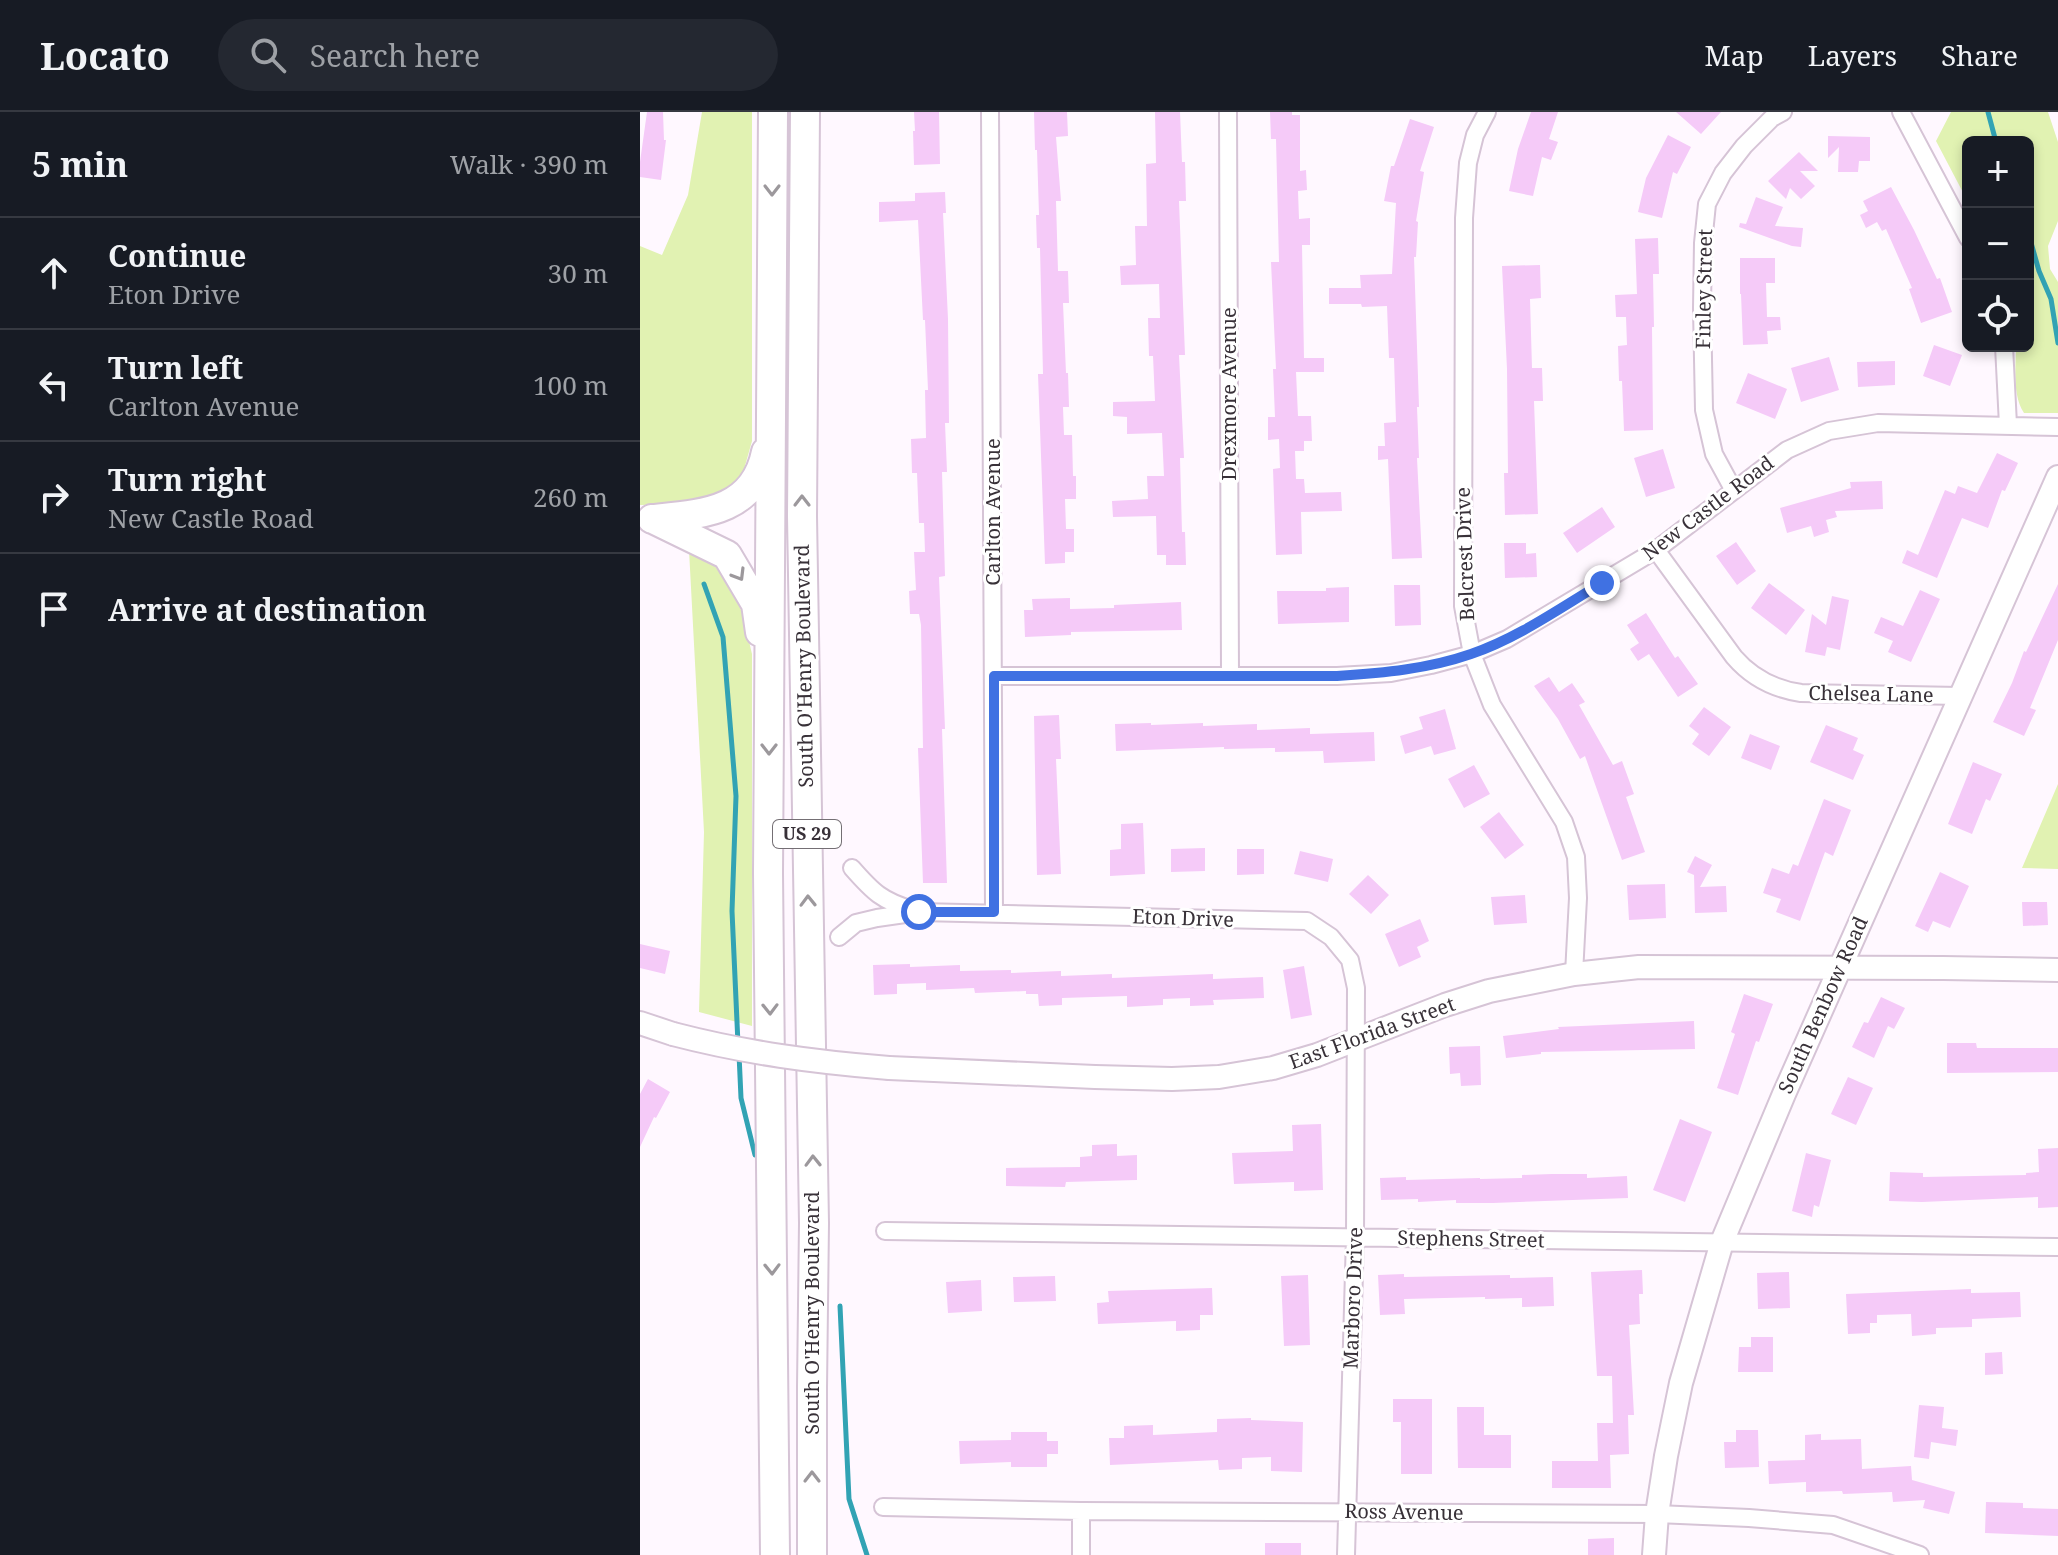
<!DOCTYPE html>
<html lang="en">
<head>
<meta charset="utf-8">
<style>
	:root { --surface:#171b24; --page:#242831; --text:#f1f3f6; --muted:#9ea1a6; --line:#363941 }
	body { margin:0; font-family:"Noto Serif",serif; background:var(--page); color:var(--text) }
	.controls { position:absolute; right:24px; top:24px; display:grid; overflow:hidden; border-radius:12px; box-shadow:0 4px 12px #0003 }
	.controls button { width:72px; height:72px; display:grid; place-items:center; padding:0; border:0; border-bottom:2px solid var(--line); background:var(--surface); color:var(--text); font:40px sans-serif }
	.stop { position:absolute; width:24px; height:24px; margin:-18px; border:6px solid #4071e2; border-radius:50%; background:#fff }
	.stop.end { background:#4071e2; border-color:#fff; box-shadow:0 2px 8px #0008 }
	.list { margin:0; padding:0; list-style:none }
	h2 { display:flex; justify-content:space-between; align-items:center; height:104px; margin:0; padding:0 32px; font-size:34px }
	h2 small { font-size:26px; font-weight:400; color:var(--muted) }
	.list li { display:grid; grid-template-columns:52px 1fr auto; gap:24px; align-items:center; box-sizing:border-box; height:112px; padding:0 32px; border-top:2px solid var(--line) }
	.list b { display:block; font-size:30px; white-space:nowrap }
	.list p { margin:0; font-size:26px; white-space:nowrap; color:var(--muted) }
	.list em { font-size:26px; font-style:normal; color:var(--muted) }
	.icon { flex:none; width:44px; height:44px; fill:none; stroke:currentColor; stroke-width:2; stroke-linecap:round; stroke-linejoin:round }
	.map { position:relative; flex:none; width:1418px; height:1443px; overflow:hidden }
	header { display:flex; align-items:center; gap:48px; box-sizing:border-box; height:112px; padding:0 40px; background:var(--surface); border-bottom:2px solid var(--line) }
	header strong { font-size:38px }
	nav { display:flex; gap:44px; margin-inline-start:auto; font-size:28px }
	.search { width:560px; height:72px; background:var(--page); display:flex; align-items:center; gap:20px; box-sizing:border-box; padding:0 28px; border-radius:44px; color:var(--muted); font-size:30px }
	main { display:flex }
	aside { flex:1; background:var(--surface) }
	.map>svg:first-child { display:block }
	.green { fill:#e1f2b2 }
	.lines { fill:none; stroke-linecap:round; stroke-linejoin:round }
	.stream { stroke:#32a3b4; stroke-width:5 }
	.building { fill:#f5caf8 }
	.street-casing { stroke:#d6c4d6; stroke-width:20 }
	.secondary-casing { stroke:#d6c4d6; stroke-width:26 }
	.highway-casing { stroke:#d6c4d6; stroke-width:32 }
	.street { stroke:#fff; stroke-width:16 }
	.secondary { stroke:#fff; stroke-width:22 }
	.highway { stroke:#fff; stroke-width:28 }
	.secondary-bridge-casing { stroke:#d6c4d6; stroke-width:26; stroke-linecap:butt }
	.secondary-bridge { stroke:#fff; stroke-width:22 }
	.oneway { stroke:#9c989c }
	.route { stroke:#4071e2; stroke-width:10 }
	.labels { text-anchor:middle; stroke-width:6; stroke-linejoin:round; paint-order:stroke }
	.shield { fill:#fff; stroke:#746f74; stroke-width:2 }
	.shield-label { font-size:18px; font-weight:bold; fill:#383138 }
	.street-label { font-size:20px; fill:#383138; stroke:#fff }
</style>
</head>
<body>
<header>
<strong>Locato</strong>
<div class="search"><svg class="icon" aria-label="search" viewBox="0 0 24 24"><circle cx="10" cy="10" r="6"/><path d="M15 15l6 6"/></svg>Search here</div>
<nav><a>Map</a><a>Layers</a><a>Share</a></nav>
</header>
<main>
<aside>
<h2>5 min<small>Walk · 390 m</small></h2>
<ul class="list">
<li><svg class="icon" aria-label="ahead" viewBox="0 0 24 24"><path d="M12 20V5M6 11l6-6 6 6"/></svg><div><b>Continue</b><p>Eton Drive</p></div><em>30 m</em></li>
<li><svg class="icon" aria-label="left" viewBox="0 0 24 24"><path d="M17 20v-9H6M10 6l-5 5 5 5"/></svg><div><b>Turn left</b><p>Carlton Avenue</p></div><em>100 m</em></li>
<li><svg class="icon" aria-label="right" viewBox="0 0 24 24"><path d="M7 20v-9h11M14 6l5 5-5 5"/></svg><div><b>Turn right</b><p>New Castle Road</p></div><em>260 m</em></li>
<li><svg class="icon" aria-label="arrive" viewBox="0 0 24 24"><path d="M6 21V4h12l-3 4 3 4H6"/></svg><div><b>Arrive at destination</b></div></li>
</ul>
</aside>
<div class="map">
<svg width="1418" height="1443" viewBox="0 0 1418 1443">
	<rect width="100%" height="100%" fill="#fff8ff"/>
	<path class="green" d="M62,0H112V329L103,361L87,381L64,392L0,393V134L22,143L48,83Z
		M1311,0H1408L1418,30V109L1408,134L1410,157L1418,170V301H1384C1372,283 1376,255 1376,234H1388V30H1328V90L1296,29Z
		M49,438C56,442 64,446 71,451C98,472 105,510 112,542V914L59,900L64,720Z
		M1418,672V757L1382,756Z"/>
	<g class="lines">
		<path class="stream" d="M1348,0L1356,30
			M1388,120L1399,159L1411,187L1418,231
			M64,472L83,525L96,684L92,799L98,932
			M99,942L101,986L115,1043
			M200,1194L209,1387L227,1443"/>
	</g>
	<path class="building" d="M7,0H23L24,28H26L21,68L0,65V50Z
		M274,0H299L300,52L274,53L273,19H275Z
		M394,0H427L428,24L416,25L421,89H416L418,159H428L429,191H423L426,261H428L429,295H423L424,323H432L433,364H436V387H425L426,417H434V440H425V451L405,452L398,262H403L400,136H397L396,103H399L397,38H395Z
		M515,0H540L542,50H545L546,89H539L545,243H539L544,346H540L542,420H545L546,453H526V443H517L516,404L473,405L472,389L508,387L507,364H524L522,321L487,322V305L473,304V290L515,289L513,244H509L508,206H520L519,172L481,173L480,154L496,153L495,114H507L506,52L516,51Z
		M630,0H652V3H660V59L666,58L667,78L658,79L659,107L670,106V133H662L664,246H684V260H656L658,304H671L672,329H664V339H655L656,367H664L665,381L701,380L702,399L661,400L662,442L636,443L633,357L640,356L639,327L628,328V305H635L633,257H636L631,150H639L636,27H631Z
		M891,0H918L909,27L918,30L911,48L902,45L893,84L869,79L878,37Z
		M1036,0H1081L1061,22Z
		M770,7L794,15L780,59L784,60L776,109L778,110L776,145H774L779,295H777L779,346H777L782,446L752,447L748,347L738,348V334H745L744,311L756,310L754,246H749L747,194L722,195L721,192H689V176H721L720,163L752,162L756,91L744,89L751,54H754Z
		M1028,23L1051,35L1037,62L1033,60L1022,106L998,100L1006,66Z
		M1188,24L1230,25V49H1219L1218,60H1198L1199,35L1188,46Z
		M1159,40L1178,59H1160L1175,74L1161,87L1150,76L1146,87L1128,69Z
		M1251,75L1274,118L1297,167L1300,166L1312,200L1281,211L1269,177L1272,176L1246,117L1242,119L1237,110L1226,116L1220,103L1228,99L1223,89Z
		M305,80L306,101H303L308,207L309,311H305L307,360H302L305,464L299,465L305,617H302L307,771H283L278,636H283L281,513L279,502H270L269,479L276,478L274,440H285L284,411H279L277,361H272L271,327L286,326L285,278H288L285,208H283L278,108L239,110V90L275,89V81Z
		M1116,85L1143,95L1135,114L1163,116L1161,135L1152,134L1099,115L1100,111L1106,112Z
		M1018,126L1019,162H1013L1014,215H1012L1013,318L984,319L982,269H979L978,234L987,233L986,205H976L975,183L997,182L995,127Z
		M1100,146H1135V171H1126L1127,205H1140L1141,218L1127,219L1128,232L1103,233L1101,182H1100Z
		M900,153L901,186L890,187L892,256H902L903,289H894L898,402L865,403L864,361H868L867,257L862,154Z
		M1294,233L1322,243L1310,274L1283,264Z
		M1189,245L1199,278L1161,290L1151,256Z
		M1255,249V273L1218,275L1217,250Z
		M1108,261L1147,277L1135,307L1096,291Z
		M1023,337L1035,376L1006,385L994,346Z
		M1357,341L1378,351L1365,379L1362,378L1348,416L1322,406L1297,466L1262,451L1267,438L1278,443L1305,378L1315,382L1318,374L1337,381Z
		M1242,369L1243,397L1195,399L1197,405L1186,408L1189,420L1174,425L1171,414L1147,421L1140,396L1211,376L1210,370Z
		M962,395L975,415L937,441L923,421Z
		M1096,430L1116,459L1097,473L1076,444Z
		M864,431H886V442L896,441L897,465L865,466Z
		M1129,471L1165,498L1146,523L1111,496Z
		M1418,472V528L1390,596L1396,598L1384,624L1353,610L1372,571L1384,539L1386,540Z
		M754,473H780L781,513L755,514Z
		M709,475V510L638,512L637,479H686V476Z
		M1280,478L1300,487L1271,550L1248,540L1253,529L1234,521L1241,505L1263,514Z
		M1192,484L1209,488L1200,538L1187,535L1185,544L1165,540L1172,502L1186,513Z
		M430,486V497L474,496V493L541,490L542,518L431,520V523L385,525L384,498H393L392,487Z
		M1006,501L1035,546L1038,544L1058,572L1038,585L1009,542L998,549L990,537L999,531L987,513Z
		M909,565L919,580L932,571L945,590L939,593L973,653L982,649L994,682L986,685L1005,740L982,748L945,644L940,647L918,607L894,574Z
		M1064,595L1091,615L1069,644L1052,632L1059,622L1049,614Z
		M805,597L816,637L794,643L791,634L765,642L760,624L783,617L779,605Z
		M419,603L421,647H416L421,762L397,763L394,604Z
		M511,611V613L563,611V614L617,612V618L670,616V622L734,620L735,649L684,651L683,639L635,640V636L584,637V635L476,639L475,612Z
		M1186,613L1218,626L1213,638L1224,643L1213,668L1170,650Z
		M1110,622L1140,634L1131,658L1101,646Z
		M1333,650L1362,662L1350,689L1346,687L1332,722L1308,712Z
		M834,653L850,682L824,696L808,667Z
		M1184,687L1211,698L1193,744L1185,740L1160,809L1136,800L1141,787L1123,781L1132,756L1149,762L1153,752L1158,754Z
		M859,700L884,733L865,747L840,715Z
		M503,711L505,762L470,764V738L481,737V712Z
		M565,736V759L531,760V737Z
		M597,737H624V762L597,763Z
		M660,739L693,747L688,770L654,762Z
		M1055,744L1072,753L1060,775L1086,774L1087,800L1055,801L1054,763L1047,760Z
		M1300,760L1329,774L1310,816L1293,809L1288,820L1275,814Z
		M728,763L749,783L731,802L709,782Z
		M1025,772L1026,806L989,808L987,773Z
		M885,783L887,811L854,813L851,785Z
		M1382,790H1407L1408,813L1383,814Z
		M780,807L789,829L777,835L781,845L759,855L745,822Z
		M0,832L30,839L25,862L0,856Z
		M270,852V855L320,853V859L371,858V861L421,859V864L472,862V866L573,862V867L623,865L624,886L573,888L574,893L550,894V886L523,887V893L487,895V884L422,886V893L399,894L398,882H386V879L335,881L334,876L286,878V871L257,872V882L234,883L233,853Z
		M664,854L672,903L651,907L643,858Z
		M1104,882L1133,892L1119,930L1116,929L1098,983L1077,976L1095,922L1091,920Z
		M1241,885L1265,896L1254,917L1248,914L1234,946L1212,935L1224,910L1228,911Z
		M1054,909L1055,937L901,940V942L866,946L863,924L919,917L918,915Z
		M1307,931H1336L1337,936H1418V960L1307,961Z
		M840,934L841,973L821,974L820,961L810,962L809,935Z
		M1208,965L1233,976L1216,1013L1191,1002Z
		M8,967L30,980L16,1006L14,1005L0,1035V982Z
		M1040,1007L1072,1020L1045,1090L1013,1078Z
		M681,1012L683,1078L654,1079V1070L594,1072L592,1041L653,1039L652,1013Z
		M477,1032V1044L497,1043V1068L426,1070L425,1075L366,1074V1056L440,1055V1045L452,1044V1033Z
		M1418,1036V1095L1398,1096V1085L1282,1090L1249,1089L1250,1060L1283,1061V1065L1386,1063V1061L1399,1060L1398,1037Z
		M1166,1041L1191,1048L1179,1095L1174,1093L1172,1105L1152,1099Z
		M912,1062H947V1066L987,1064L988,1086L853,1091H816V1088L778,1090V1087L741,1088L740,1066L766,1065V1068L840,1066V1067L882,1066V1063Z
		M1002,1158L1003,1182H999L1000,1212L989,1213L994,1303H988L989,1342L970,1343L971,1376H912V1349H958L957,1311H973L972,1264H957L951,1160Z
		M1149,1160L1150,1196L1118,1197L1117,1161Z
		M764,1162V1165L870,1163V1166L913,1165L914,1194L882,1195V1186L845,1187V1185L764,1187L765,1202L740,1203L738,1163Z
		M668,1163L670,1233L644,1234L641,1164Z
		M415,1164L416,1189L374,1190L373,1165Z
		M341,1168L342,1199L308,1201L306,1170Z
		M572,1176L573,1203H560V1218L536,1219V1209L458,1212L457,1191L469,1190L468,1179Z
		M1331,1177V1181L1380,1180L1381,1205L1332,1207V1215L1296,1216V1222L1272,1224L1271,1202L1237,1203V1211H1230V1221L1208,1222L1206,1182Z
		M1111,1225H1133V1260H1098L1099,1235H1111Z
		M1362,1240L1363,1262L1345,1263V1241Z
		M753,1287H792V1362H761V1310H753Z
		M1279,1293L1304,1295L1302,1316L1318,1318L1316,1334L1291,1330L1289,1347L1274,1345Z
		M817,1295H844V1323H871V1356H818Z
		M611,1306V1308L663,1310L662,1360L631,1359V1345L602,1346V1357L579,1358L578,1348L470,1353L469,1326H484V1314L513,1313V1323L577,1320V1307Z
		M1096,1318H1118L1119,1355L1085,1356L1084,1330H1096Z
		M371,1320H407V1329H418V1342H407V1355H371V1350L320,1352L319,1329L371,1328Z
		M1181,1322V1328L1221,1327L1222,1357L1271,1354L1272,1368L1315,1380L1309,1402L1283,1396L1285,1388L1253,1390L1252,1380L1203,1382L1202,1379L1166,1380V1370L1129,1372L1128,1349L1165,1348V1323Z
		M1346,1390L1383,1391V1396L1418,1397V1424L1345,1421Z
		M974,1426V1443H948V1427Z
		M625,1431H661V1443H625Z"/>
	<g class="lines">
		<defs>
			<path id="street" d="M350,0L354,800
				M588,0L590,563
				M847,0L835,23L828,51L824,106L823,494L832,542L852,593L924,710L936,745L938,786L934,862
				M1261,0L1328,126
				M1364,234L1368,313
				M1093,377L1074,342L1064,298L1062,196L1063,131L1067,92L1083,61L1104,34L1132,6L1143,0
				M1016,438L1094,545C1112,566 1134,577 1161,581L1319,584
				M354,564H697L751,561L791,553L832,542L867,527L1016,438L1147,338L1189,319L1238,311L1418,315
				M212,756C233,780 242,789 273,798
				M199,825L216,811L237,806L279,800L667,809L691,825L710,848L716,876L715,1125L706,1443
				M245,1119L1418,1135
				M243,1395L441,1399L1017,1402L1109,1406L1193,1413L1280,1443
				M441,1443V1399"/>
			<path id="secondary" d="M0,911L33,922
				M249,956L455,965L532,967L579,965L633,956L677,943L805,893L849,879L934,862L999,855L1303,856L1418,858
				M1014,1443L1017,1402L1026,1344L1041,1271L1082,1130L1144,982L1418,365"/>
			<path id="highway" d="M133,0L128,761L135,1443
				M165,0L162,404L174,1111L172,1276V1443
				M12,407C63,402 114,400 126,340
				M13,407L87,443L116,492L120,520"/>
		</defs>
		<use href="#street" class="street-casing"/>
		<use href="#secondary" class="secondary-casing"/>
		<use href="#highway" class="highway-casing"/>
		<use href="#street" class="street"/>
		<use href="#secondary" class="secondary"/>
		<use href="#highway" class="highway"/>
		<defs>
			<path id="secondary-bridge" d="M33,922C106,941 174,950 249,956"/>
		</defs>
		<use href="#secondary-bridge" class="secondary-bridge-casing"/>
		<use href="#secondary-bridge" class="secondary-bridge"/>
	</g>
	<defs><path id="oneway-chevron" d="M-2-3.5L2.5 0L-2 3.5" fill="none" stroke-width="1.6" stroke-linecap="round" stroke-linejoin="round" transform="scale(2)"/></defs>
	<g class="oneway">
		<use href="#oneway-chevron" transform="translate(132 78) rotate(90)"/>
		<use href="#oneway-chevron" transform="translate(162 389) rotate(-90)"/>
		<use href="#oneway-chevron" transform="translate(99 463) rotate(59)"/>
		<use href="#oneway-chevron" transform="translate(129 637) rotate(90)"/>
		<use href="#oneway-chevron" transform="translate(168 789) rotate(-91)"/>
		<use href="#oneway-chevron" transform="translate(130 897) rotate(89)"/>
		<use href="#oneway-chevron" transform="translate(173 1049) rotate(-91)"/>
		<use href="#oneway-chevron" transform="translate(132 1157) rotate(89)"/>
		<use href="#oneway-chevron" transform="translate(172 1365) rotate(-90)"/>
	</g>
	<g class="lines">
		<path class="route" d="M279,800H354V564H697C743,561 788,557 831,542C878,526 920,496 962,471"/>
	</g>
	<g class="labels">
		<rect class="shield" x="133" y="708" width="68" height="28" rx="6"/>
		<g class="shield-label">
			<text x="167" y="728">US 29</text>
		</g>
		<g class="street-label">
			<text transform="translate(1064 177) rotate(-89)" y="7">Finley Street</text>
			<text transform="translate(589 282) rotate(-90)" y="7">Drexmore Avenue</text>
			<text transform="translate(1068 396) rotate(-37)" y="7">New Castle Road</text>
			<text transform="translate(353 400) rotate(-90)" y="7">Carlton Avenue</text>
			<text transform="translate(825 442) rotate(-92)" y="7">Belcrest Drive</text>
			<text transform="translate(164 554) rotate(-91)" y="7">South O'Henry Boulevard</text>
			<text transform="translate(1231 582) rotate(1)" y="7">Chelsea Lane</text>
			<text transform="translate(543 806) rotate(2)" y="7">Eton Drive</text>
			<text transform="translate(1183 893) rotate(-66)" y="7">South Benbow Road</text>
			<text transform="translate(732 921) rotate(-20)" y="7">East Florida Street</text>
			<text transform="translate(831 1127) rotate(1)" y="7">Stephens Street</text>
			<text transform="translate(713 1186) rotate(-88)" y="7">Marboro Drive</text>
			<text transform="translate(172 1201) rotate(-90)" y="7">South O'Henry Boulevard</text>
			<text transform="translate(764 1400) rotate(1)" y="7">Ross Avenue</text>
		</g>
	</g>
</svg>
<div class="controls">
<button>+</button>
<button>−</button>
<button><svg class="icon" aria-label="locate" viewBox="0 0 24 24"><circle cx="12" cy="12" r="6"/><path d="M12 2v4M12 18v4M2 12h4M18 12h4"/></svg></button>
</div>
<div class="stop" style="left:279px;top:800px"></div>
<div class="stop end" style="left:962px;top:471px"></div>
</div>
</main>
</body>
</html>
